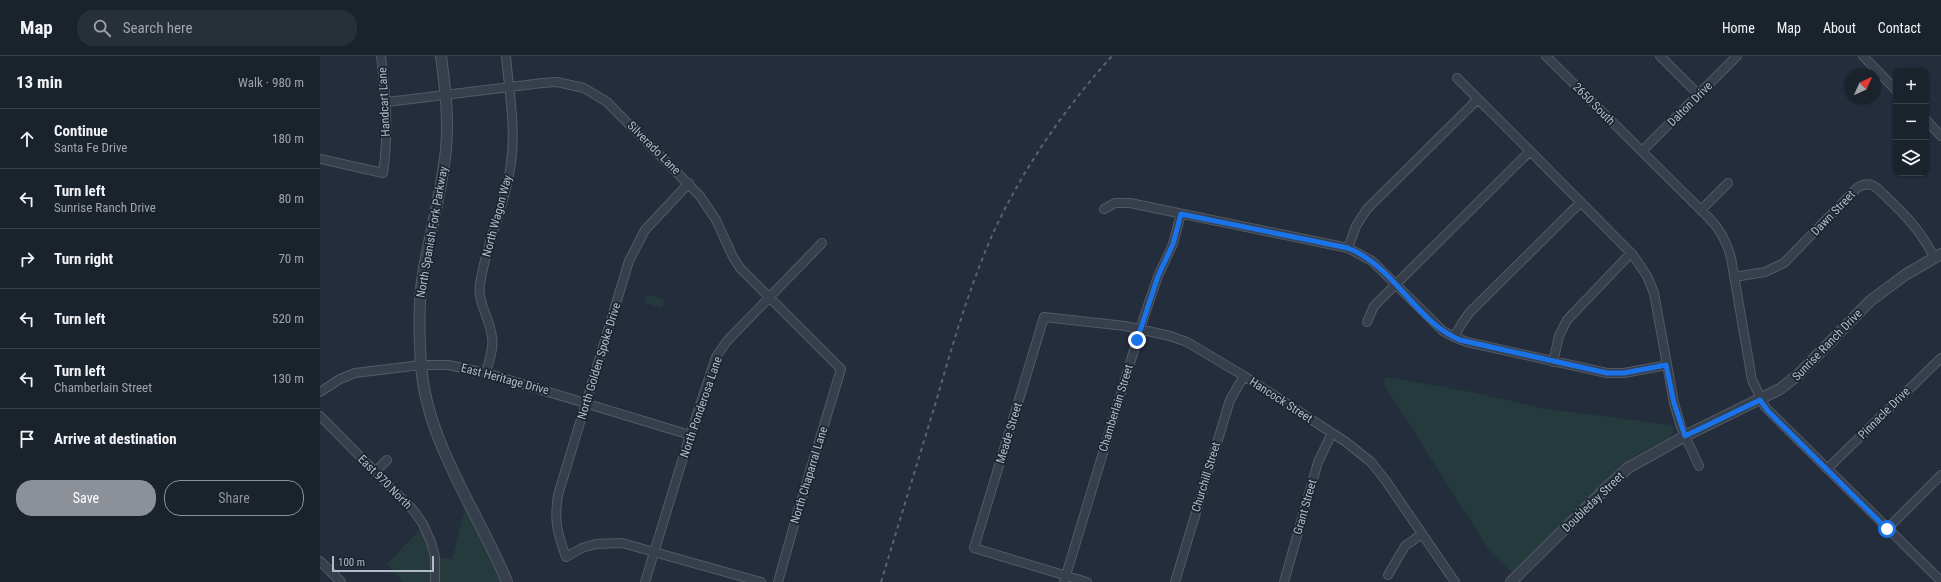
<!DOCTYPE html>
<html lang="en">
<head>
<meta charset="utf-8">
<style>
	:root { --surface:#1a222c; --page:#272f38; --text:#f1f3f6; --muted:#9fa4a9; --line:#383f48; --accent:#8c9099 }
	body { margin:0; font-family:"Roboto Condensed",sans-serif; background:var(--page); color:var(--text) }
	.controls { position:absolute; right:12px; top:12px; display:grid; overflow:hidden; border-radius:8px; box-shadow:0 1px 3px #0004 }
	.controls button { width:36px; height:36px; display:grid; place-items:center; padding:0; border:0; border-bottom:1px solid var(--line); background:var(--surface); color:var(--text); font:20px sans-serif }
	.compass { position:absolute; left:1525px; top:12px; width:36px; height:36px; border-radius:50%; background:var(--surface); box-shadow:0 1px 3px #0004; rotate:45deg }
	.scale { position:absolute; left:12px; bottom:10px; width:102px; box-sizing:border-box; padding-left:4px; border:2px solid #b2bac7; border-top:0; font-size:11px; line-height:14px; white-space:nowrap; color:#b2bac7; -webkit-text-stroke:3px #1c2430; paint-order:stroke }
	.stop { position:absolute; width:12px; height:12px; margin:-9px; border:3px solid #1a73e8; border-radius:50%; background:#fff }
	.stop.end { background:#1a73e8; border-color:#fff; box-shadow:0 1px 4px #0008 }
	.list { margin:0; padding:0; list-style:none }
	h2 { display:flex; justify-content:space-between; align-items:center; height:52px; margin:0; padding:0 16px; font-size:17px }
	h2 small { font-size:13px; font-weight:400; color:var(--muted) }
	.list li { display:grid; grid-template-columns:26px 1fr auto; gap:12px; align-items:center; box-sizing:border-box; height:60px; padding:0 16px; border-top:1px solid var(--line) }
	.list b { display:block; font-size:15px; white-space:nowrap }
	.list p { margin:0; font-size:13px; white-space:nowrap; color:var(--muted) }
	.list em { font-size:13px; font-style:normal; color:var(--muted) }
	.actions { display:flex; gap:8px; padding:12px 16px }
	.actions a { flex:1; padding:9px 0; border:1px solid var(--accent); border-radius:16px; text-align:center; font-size:14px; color:var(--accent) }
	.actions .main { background:var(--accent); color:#fff }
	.icon { flex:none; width:22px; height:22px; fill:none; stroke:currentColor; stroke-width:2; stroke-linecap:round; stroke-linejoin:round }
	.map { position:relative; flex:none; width:1621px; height:526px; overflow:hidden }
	header { display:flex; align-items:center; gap:24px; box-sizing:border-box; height:56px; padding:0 20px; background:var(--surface); border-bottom:1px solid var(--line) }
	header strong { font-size:19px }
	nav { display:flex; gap:22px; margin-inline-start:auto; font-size:14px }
	.search { width:280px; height:36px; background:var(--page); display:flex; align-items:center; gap:10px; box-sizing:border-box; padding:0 14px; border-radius:16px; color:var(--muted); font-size:15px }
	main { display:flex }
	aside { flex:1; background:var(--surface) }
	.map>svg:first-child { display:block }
	.green { fill:#253a3c }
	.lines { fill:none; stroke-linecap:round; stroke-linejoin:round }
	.minor-casing { stroke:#525a66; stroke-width:10 }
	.tertiary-casing { stroke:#525a66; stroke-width:12 }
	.minor { stroke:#373f4c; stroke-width:8 }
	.tertiary { stroke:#373f4c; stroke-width:10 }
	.rail { stroke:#586373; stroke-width:2; stroke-dasharray:4 4; stroke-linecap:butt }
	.route { stroke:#1a73e8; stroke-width:5 }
	.labels { text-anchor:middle; stroke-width:3.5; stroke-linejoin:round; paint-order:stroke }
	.street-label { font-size:12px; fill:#b2bac7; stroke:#1c2430 }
</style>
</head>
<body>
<header>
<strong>Map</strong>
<div class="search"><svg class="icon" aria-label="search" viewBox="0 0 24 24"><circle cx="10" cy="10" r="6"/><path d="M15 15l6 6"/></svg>Search here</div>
<nav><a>Home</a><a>Map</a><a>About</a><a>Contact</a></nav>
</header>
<main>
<aside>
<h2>13 min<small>Walk · 980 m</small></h2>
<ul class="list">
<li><svg class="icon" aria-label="ahead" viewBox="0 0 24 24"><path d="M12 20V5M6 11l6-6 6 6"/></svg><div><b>Continue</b><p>Santa Fe Drive</p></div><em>180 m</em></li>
<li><svg class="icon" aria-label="left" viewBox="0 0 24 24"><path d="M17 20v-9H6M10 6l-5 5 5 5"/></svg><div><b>Turn left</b><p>Sunrise Ranch Drive</p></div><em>80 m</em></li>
<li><svg class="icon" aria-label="right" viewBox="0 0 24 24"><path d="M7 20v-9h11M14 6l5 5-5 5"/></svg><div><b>Turn right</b></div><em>70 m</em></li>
<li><svg class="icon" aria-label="left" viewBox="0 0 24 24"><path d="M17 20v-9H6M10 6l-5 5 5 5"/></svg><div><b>Turn left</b></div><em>520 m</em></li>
<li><svg class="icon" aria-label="left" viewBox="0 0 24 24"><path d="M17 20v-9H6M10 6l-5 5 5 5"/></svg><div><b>Turn left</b><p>Chamberlain Street</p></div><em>130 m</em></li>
<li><svg class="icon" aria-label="arrive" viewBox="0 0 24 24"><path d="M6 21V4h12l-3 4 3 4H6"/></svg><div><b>Arrive at destination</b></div></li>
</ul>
<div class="actions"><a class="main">Save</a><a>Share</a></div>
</aside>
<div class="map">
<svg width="1621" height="526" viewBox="0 0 1621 526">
	<rect width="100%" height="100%" fill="#232d3b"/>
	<path class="green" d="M327,238L345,244L342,252L325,247Z
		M1065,321L1152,336L1227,353L1352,369L1354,376L1349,382L1314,401L1294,416L1192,517L1169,494L1064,329Z
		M147,445L187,526H83L67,508L105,468L115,501L132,503Z"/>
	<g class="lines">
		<defs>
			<path id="minor" d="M1226,0L1389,162C1400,173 1407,186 1411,202L1432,324L1445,351L1621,525
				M1340,0L1379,39
				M1543,0L1576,34
				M1137,22L1158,43
				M67,46L222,27L237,26L264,32L287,46L380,140L396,164L413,201L420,212L521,313L478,455L458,526
				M1606,64L1621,80
				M1322,95L1417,0
				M0,103L63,117C69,77 66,40 61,0
				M369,127L325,174L309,205L238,439C234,465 237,476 246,501L262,492L276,488L302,487L441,526
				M784,153L795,147H810L1028,192L1052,205L1123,275L1134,281L1147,286L1287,317H1304L1347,309
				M1381,154L1408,127
				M1028,192L1036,170L1047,153L1158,43L1210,95
				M1414,221L1445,216L1464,207L1537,132C1544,127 1551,127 1558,133C1582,156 1599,171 1614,201
				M1047,266L1054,250L1210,95L1313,199L1327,220L1334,237L1354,347L1361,371L1379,410
				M1134,281L1142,267L1150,256L1261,146
				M1233,306L1239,280L1247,264L1311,197
				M166,317C169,305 174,292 172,281C170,262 157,247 160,228C166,187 186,148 191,107C196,72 189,35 186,0
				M0,336L20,323L35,317L101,309H128L166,317L370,379
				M0,360L94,455L103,468L111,486L115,501V526
				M1507,413L1621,302
				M55,416L67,404
				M1567,473L1621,419
				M0,505L21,526
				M1068,519L1085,490L1102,478
				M325,526L370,379L396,301L407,285L502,187
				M744,526L824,261L838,220L853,188L861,158
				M767,526L654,492L724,261L805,270L850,280L867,286L924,320L1026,386L1051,406L1066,425L1135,526
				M855,526L910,344L924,320
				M964,526L998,406L1012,377"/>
			<path id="tertiary" d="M121,0C125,31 129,62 126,93C122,135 110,176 103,218C98,247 99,279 101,308C106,386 158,455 187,526
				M1191,526L1286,432L1308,412L1365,380L1460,333L1479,318L1550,245L1585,219L1621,198"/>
		</defs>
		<use href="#minor" class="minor-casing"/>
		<use href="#tertiary" class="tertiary-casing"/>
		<use href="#minor" class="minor"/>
		<use href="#tertiary" class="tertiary"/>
		<path class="rail" d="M561,526C579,467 597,408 615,349C632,291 649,231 674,175C704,111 745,52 792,0"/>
	</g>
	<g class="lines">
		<path class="route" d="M817,284L838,220L853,188L861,158L1028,192C1074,210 1095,265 1140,284L1287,317H1304L1346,309L1354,347L1365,380L1440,344L1448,355L1567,473"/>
	</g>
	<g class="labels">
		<g class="street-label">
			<text transform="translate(64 46) rotate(-93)" y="4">Handcart Lane</text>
			<text transform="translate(1274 48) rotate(45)" y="4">2650 South</text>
			<text transform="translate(1370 48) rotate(-45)" y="4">Dalton Drive</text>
			<text transform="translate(334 92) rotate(45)" y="4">Silverado Lane</text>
			<text transform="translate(1513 157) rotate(-46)" y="4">Dawn Street</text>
			<text transform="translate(177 160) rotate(-75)" y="4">North Wagon Way</text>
			<text transform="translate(112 176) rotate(-80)" y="4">North Spanish Fork Parkway</text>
			<text transform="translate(1507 289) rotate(-46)" y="4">Sunrise Ranch Drive</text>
			<text transform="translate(279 305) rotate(-73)" y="4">North Golden Spoke Drive</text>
			<text transform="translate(185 323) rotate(15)" y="4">East Heritage Drive</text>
			<text transform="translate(961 344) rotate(33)" y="4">Hancock Street</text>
			<text transform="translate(381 351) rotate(-71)" y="4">North Ponderosa Lane</text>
			<text transform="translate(796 352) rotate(-73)" y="4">Chamberlain Street</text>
			<text transform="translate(1564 357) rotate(-45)" y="4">Pinnacle Drive</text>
			<text transform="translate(689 377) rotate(-73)" y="4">Meade Street</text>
			<text transform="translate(489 419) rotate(-73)" y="4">North Chaparral Lane</text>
			<text transform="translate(886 421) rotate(-73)" y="4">Churchill Street</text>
			<text transform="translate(65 426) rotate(45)" y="4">East 970 North</text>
			<text transform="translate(1273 446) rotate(-44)" y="4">Doubleday Street</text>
			<text transform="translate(985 451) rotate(-74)" y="4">Grant Street</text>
		</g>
	</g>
</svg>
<div class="controls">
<button>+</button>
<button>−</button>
<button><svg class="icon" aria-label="layers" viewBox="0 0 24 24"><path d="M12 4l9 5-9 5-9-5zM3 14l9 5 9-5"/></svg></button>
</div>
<svg class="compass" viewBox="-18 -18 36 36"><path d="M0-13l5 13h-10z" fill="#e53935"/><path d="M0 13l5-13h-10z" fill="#9fa4a9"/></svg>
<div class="scale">100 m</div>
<div class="stop" style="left:1567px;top:473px"></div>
<div class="stop end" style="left:817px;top:284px"></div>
</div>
</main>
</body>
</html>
